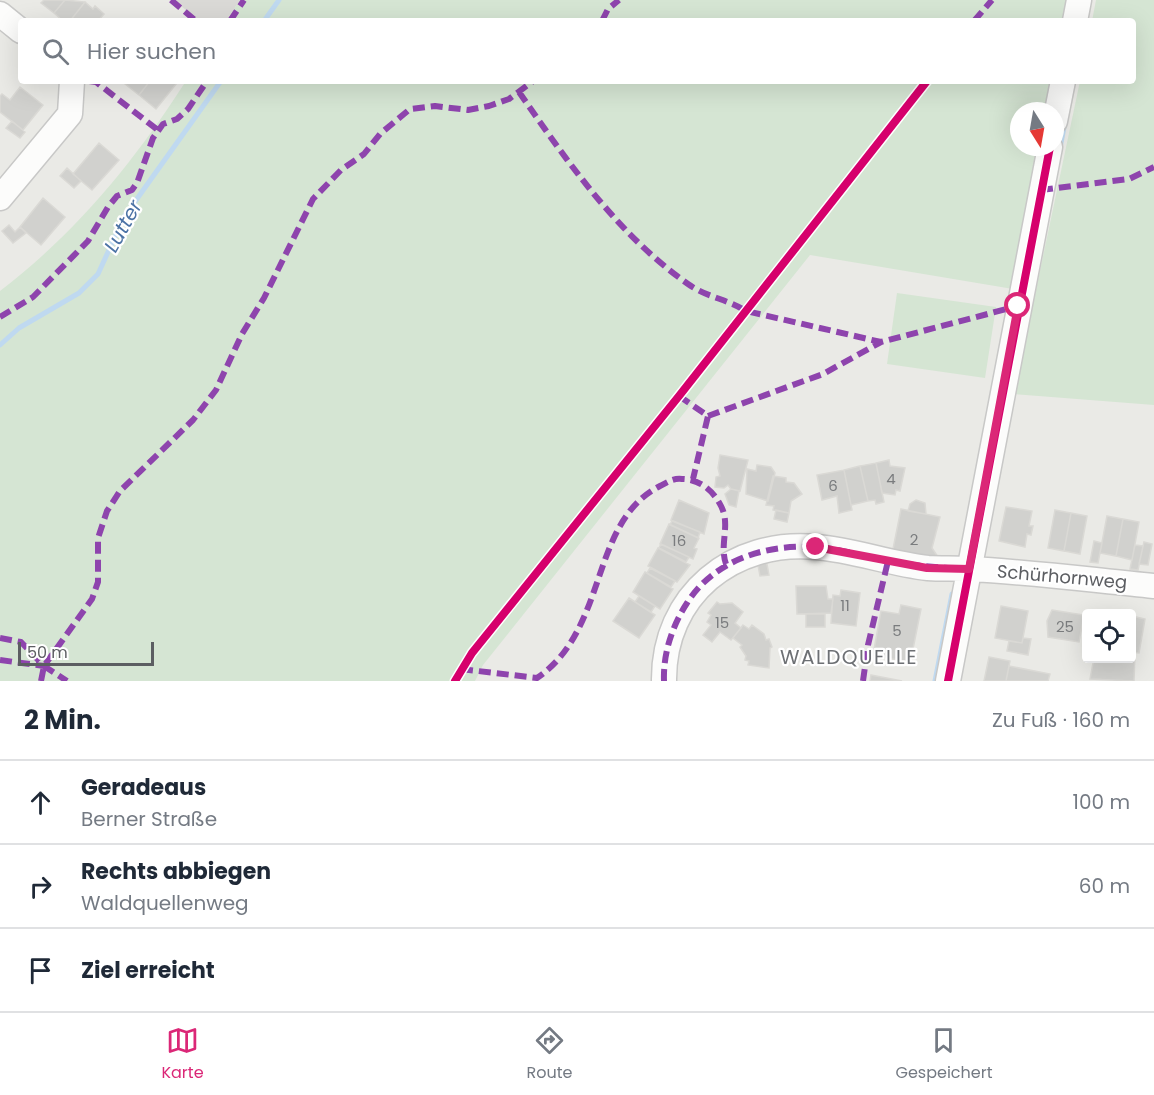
<!DOCTYPE html>
<html lang="de">
<head>
<meta charset="utf-8">
<style>
	:root { --surface:#fff; --page:#f2f2f3; --text:#1f2937; --muted:#747a83; --line:#e0e1e3; --accent:#db2777 }
	body { margin:0; font-family:Poppins,sans-serif; background:var(--page); color:var(--text) }
	.controls { position:absolute; right:18px; bottom:18px; display:grid; overflow:hidden; border-radius:6px; box-shadow:0 6px 24px #0002 }
	.controls button { width:54px; height:54px; display:grid; place-items:center; padding:0; border:0; border-bottom:2px solid var(--line); background:var(--surface); color:var(--text); font:30px sans-serif }
	.compass { position:absolute; left:1010px; top:102px; width:54px; height:54px; border-radius:50%; background:var(--surface); box-shadow:0 6px 24px #0002; rotate:169deg }
	.scale { position:absolute; left:18px; bottom:15px; width:136px; box-sizing:border-box; padding-left:6px; border:3px solid #5c5e62; border-top:0; font-size:16px; line-height:21px; white-space:nowrap; color:#5c5e62; -webkit-text-stroke:4px #fff; paint-order:stroke }
	.stop { position:absolute; width:18px; height:18px; margin:-14px; border:4px solid #db2777; border-radius:50%; background:#fff }
	.stop.end { background:#db2777; border-color:#fff; box-shadow:0 2px 6px #0008 }
	.list { margin:0; padding:0; list-style:none }
	h2 { display:flex; justify-content:space-between; align-items:center; height:78px; margin:0; padding:0 24px; font-size:26px }
	h2 small { font-size:20px; font-weight:400; color:var(--muted) }
	.list li { display:grid; grid-template-columns:39px 1fr auto; gap:18px; align-items:center; box-sizing:border-box; height:84px; padding:0 24px; border-top:2px solid var(--line) }
	.list b { display:block; font-size:22px; white-space:nowrap }
	.list p { margin:0; font-size:20px; white-space:nowrap; color:var(--muted) }
	.list em { font-size:20px; font-style:normal; color:var(--muted) }
	.icon { flex:none; width:33px; height:33px; fill:none; stroke:currentColor; stroke-width:2; stroke-linecap:round; stroke-linejoin:round }
	.map { position:relative; flex:none; width:1154px; height:681px; overflow:hidden }
	.search { position:absolute; background:var(--surface); box-shadow:0 6px 24px #0002; left:18px; right:18px; top:18px; height:66px; display:flex; align-items:center; gap:15px; box-sizing:border-box; padding:0 21px; border-radius:6px; color:var(--muted); font-size:22px }
	.sheet { height:330px; background:var(--surface) }
	nav { display:flex; justify-content:space-around; align-items:center; box-sizing:border-box; height:84px; border-top:2px solid var(--line); background:var(--surface); font-size:16px; color:var(--muted) }
	nav a { display:grid; justify-items:center; gap:3px }
	nav .on { color:var(--accent) }
	.map>svg:first-child { display:block }
	.industrial { fill:#dad9d6 }
	.green { fill:#d5e5d3 }
	.lines { fill:none; stroke-linecap:round; stroke-linejoin:round }
	.stream { stroke:#bfd9f0; stroke-width:5 }
	.building { fill:#d1d1ce; stroke:#dad9d5; stroke-width:1.5 }
	.minor-casing { stroke:#c8c8c7; stroke-width:27 }
	.minor { stroke:#fcfcfb; stroke-width:24 }
	.quiet { stroke:#8e44ad; stroke-width:6; stroke-dasharray:12 6; stroke-linecap:butt }
	.cycleway-casing { stroke:#fff; stroke-width:11 }
	.cycleway { stroke:#d6006c; stroke-width:8 }
	.route { stroke:#db2777; stroke-width:8 }
	.labels { text-anchor:middle; stroke-width:4.5; stroke-linejoin:round; paint-order:stroke }
	.number-label { font-size:15px; fill:#7a7c7e }
	.street-label { font-size:18px; fill:#5c5e62; stroke:#fff }
	.water-label { font-size:20px; font-style:italic; fill:#4c73a5; stroke:#fff }
	.neighbourhood-label { font-size:20px; letter-spacing:1.5px; fill:#6d7074; stroke:#fff }
</style>
</head>
<body>
<div class="map">
<svg width="1154" height="681" viewBox="0 0 1154 681">
	<rect width="100%" height="100%" fill="#eaeae6"/>
	<path class="industrial" d="M174,0H240L226,21H199Z"/>
	<path class="green" d="M240,0H1072L1067,21H226Z
		M1096,0H1154V405L1014,394L1080,81H1133V21H1092Z
		M186,81H1055L1049,111H1019V147H1042L1013,289L810,255L483,665L475,681H0V291C78,231 133,163 186,81Z
		M897,293L996,307L985,378L887,364Z"/>
	<g class="lines">
		<path class="stream" d="M264,21L279,0
			M1060,148L1065,122
			M0,345L19,328L79,293L98,274L124,217L221,81
			M935,681L952,594"/>
	</g>
	<path class="building" d="M44,0H65L54,13L41,3Z
		M65,0L85,2L70,21H63L54,13Z
		M85,2L93,9L95,6L104,14L98,21H70Z
		M128,81H150L139,95L125,84Z
		M150,81L177,83L156,109L139,95Z
		M20,87L43,105L23,130L0,112V96L2,94L10,100Z
		M12,121L25,132L20,138L6,128Z
		M99,143L119,160L92,190L73,174Z
		M67,168L81,181L74,188L60,176Z
		M43,198L65,217L41,245L20,227Z
		M9,225L15,232L20,227L26,233L13,243L2,231Z
		M720,455L748,460L740,491L731,489L728,485L724,488L715,487L716,477L720,476L718,468Z
		M889,460L890,466L905,468L900,491L896,490L895,495L882,493L876,463Z
		M876,463L884,502L876,504L875,500L868,501L860,466Z
		M757,465L771,467L775,473L768,501L746,494L747,469L756,471Z
		M860,466L868,501L851,505L844,470Z
		M844,470L852,510L839,513L837,496L822,500L817,475Z
		M773,476L786,478V482L794,483L802,494L791,501L789,513L773,510L774,506L766,505Z
		M731,489L739,491L736,507L729,505L725,494Z
		M679,500L709,513L704,534L671,520Z
		M916,500L925,503L926,514L908,511L910,504Z
		M1006,507L1032,511L1029,526H1033L1031,535L1027,534L1025,547L999,541Z
		M901,509L940,517L932,548L938,557L892,554Z
		M776,510L789,513L787,522L774,519Z
		M1055,510L1071,513L1064,551L1048,548Z
		M1071,513L1087,516L1080,554L1064,551Z
		M1107,516L1123,519L1116,556L1100,553Z
		M1123,519L1139,522L1132,560L1116,556Z
		M672,521L700,532L698,538L670,525Z
		M669,524L699,538L694,548L697,549L693,559L660,544Z
		M1094,541L1102,543L1098,563L1090,562Z
		M1144,542L1152,544L1148,565L1139,564Z
		M661,544L689,557L686,562L659,548Z
		M1135,545L1143,546L1138,570L1130,569Z
		M658,548L690,565L677,582L648,566Z
		M766,559L769,575L760,576L757,560Z
		M650,568L675,581L671,587L647,573Z
		M645,572L673,589L660,609L633,592Z
		M796,586H826L828,599H833L831,613L797,614Z
		M841,590L860,593L856,626L831,623L833,595L840,596Z
		M639,596L655,606L651,612L635,602Z
		M629,598L655,615L639,638L613,621Z
		M717,602L720,604L732,603L743,612L735,623L741,628L731,640L720,632L712,642L703,635L711,625L707,622L711,615L708,613Z
		M901,605L921,609L913,649L909,648L907,662L873,655L881,611L899,614Z
		M1001,606L1028,611L1022,643L995,638Z
		M1052,610L1084,615L1079,642L1048,637L1047,621Z
		M806,614H825V627H806Z
		M1132,616L1145,619L1139,653L1132,652Z
		M743,625L749,629L752,625L764,634L766,640L769,639L772,647L770,648L769,668L748,665L749,661L745,660L746,656L740,647L742,645L733,638Z
		M1023,638L1031,639L1028,655L1007,651L1009,641L1022,643Z
		M1132,652H1135L1134,681L1090,679L1094,658H1132Z
		M989,657L1010,661L1006,681H984Z
		M1009,666L1050,674L1048,681H1006Z
		M871,675L902,681H870Z"/>
	<g class="lines">
		<defs>
			<path id="minor" d="M0,14L21,31
				M1075,21L1079,0
				M1055,121L1063,81
				M0,198L70,114L72,81
				M664,681C663,595 733,539 816,547C854,550 890,564 928,568C941,569 955,568 969,569C1031,572 1092,580 1154,586
				M948,681L1050,147"/>
		</defs>
		<use href="#minor" class="minor-casing"/>
		<use href="#minor" class="minor"/>
		<path class="quiet" d="M171,0L196,21
			M230,21L244,0
			M602,21L608,9L619,0
			M974,21L992,0
			M89,81L96,82L159,131
			M519,92C567,161 617,234 688,284C706,297 727,299 746,311L881,342L1018,306
			M1041,190L1129,179L1154,167
			M0,317L33,297L88,241L108,207L117,196L132,190L137,183L153,138L163,124L177,119L188,109L207,81
			M679,396L708,416L693,479
			M708,416L823,374L881,342
			M0,638L21,642L44,666L67,681
			M0,660L44,666
			M461,669L537,678C560,662 573,642 584,617C605,570 611,511 660,486C668,482 673,478 682,479C699,479 713,490 721,506C731,525 719,544 726,564
			M41,681L44,666L92,599L98,582V538L107,511L120,491L193,420L216,390L242,334L264,298L313,199L341,170L364,154L380,134L410,109L435,106L468,110L489,106L509,99L533,81
			M664,681C663,654 672,626 687,603C714,560 766,544 815,547C839,548 863,557 887,561C914,566 941,568 969,569
			M863,681L868,645L888,561"/>
		<defs>
			<path id="cycleway" d="M455,681L472,653L679,396L927,81
				M948,681L1050,147"/>
		</defs>
		<use href="#cycleway" class="cycleway-casing"/>
		<use href="#cycleway" class="cycleway"/>
	</g>
	<g class="lines">
		<path class="route" d="M816,547L927,568L969,569L1018,306"/>
	</g>
	<g class="labels">
		<g class="number-label">
			<text x="891" y="484">4</text>
			<text x="833" y="491">6</text>
			<text x="914" y="545">2</text>
			<text x="679" y="546">16</text>
			<text x="845" y="611">11</text>
			<text x="722" y="628">15</text>
			<text x="1065" y="632">25</text>
			<text x="897" y="636">5</text>
		</g>
		<g class="street-label">
			<text transform="translate(1062 577) rotate(5)" y="6">Schürhornweg</text>
		</g>
		<g class="water-label">
			<text transform="translate(123 226) rotate(-61)" y="7">Lutter</text>
		</g>
		<g class="neighbourhood-label">
			<text x="849" y="664">WALDQUELLE</text>
		</g>
	</g>
</svg>
<div class="controls">
<button><svg class="icon" aria-label="locate" viewBox="0 0 24 24"><circle cx="12" cy="12" r="6"/><path d="M12 2v4M12 18v4M2 12h4M18 12h4"/></svg></button>
</div>
<svg class="compass" viewBox="-18 -18 36 36"><path d="M0-13l5 13h-10z" fill="#e53935"/><path d="M0 13l5-13h-10z" fill="#747a83"/></svg>
<div class="scale">50 m</div>
<div class="stop" style="left:1018px;top:306px"></div>
<div class="stop end" style="left:816px;top:547px"></div>
<div class="search"><svg class="icon" aria-label="search" viewBox="0 0 24 24"><circle cx="10" cy="10" r="6"/><path d="M15 15l6 6"/></svg>Hier suchen</div>
</div>
<section class="sheet">
<h2>2 Min.<small>Zu Fuß · 160 m</small></h2>
<ul class="list">
<li><svg class="icon" aria-label="ahead" viewBox="0 0 24 24"><path d="M12 20V5M6 11l6-6 6 6"/></svg><div><b>Geradeaus</b><p>Berner Straße</p></div><em>100 m</em></li>
<li><svg class="icon" aria-label="right" viewBox="0 0 24 24"><path d="M7 20v-9h11M14 6l5 5-5 5"/></svg><div><b>Rechts abbiegen</b><p>Waldquellenweg</p></div><em>60 m</em></li>
<li><svg class="icon" aria-label="arrive" viewBox="0 0 24 24"><path d="M6 21V4h12l-3 4 3 4H6"/></svg><div><b>Ziel erreicht</b></div></li>
</ul>
</section>
<nav>
<a class="on"><svg class="icon" aria-label="map" viewBox="0 0 24 24"><path d="M3 6l6-2 6 2 6-2v14l-6 2-6-2-6 2zM9 4v14M15 6v14"/></svg>Karte</a>
<a><svg class="icon" aria-label="directions" viewBox="0 0 24 24"><path d="M12 3l9 9-9 9-9-9zM9 14v-3h6M13 9l2 2-2 2"/></svg>Route</a>
<a><svg class="icon" aria-label="saved" viewBox="0 0 24 24"><path d="M7 4h10v16l-5-4-5 4z"/></svg>Gespeichert</a>
</nav>
</body>
</html>
